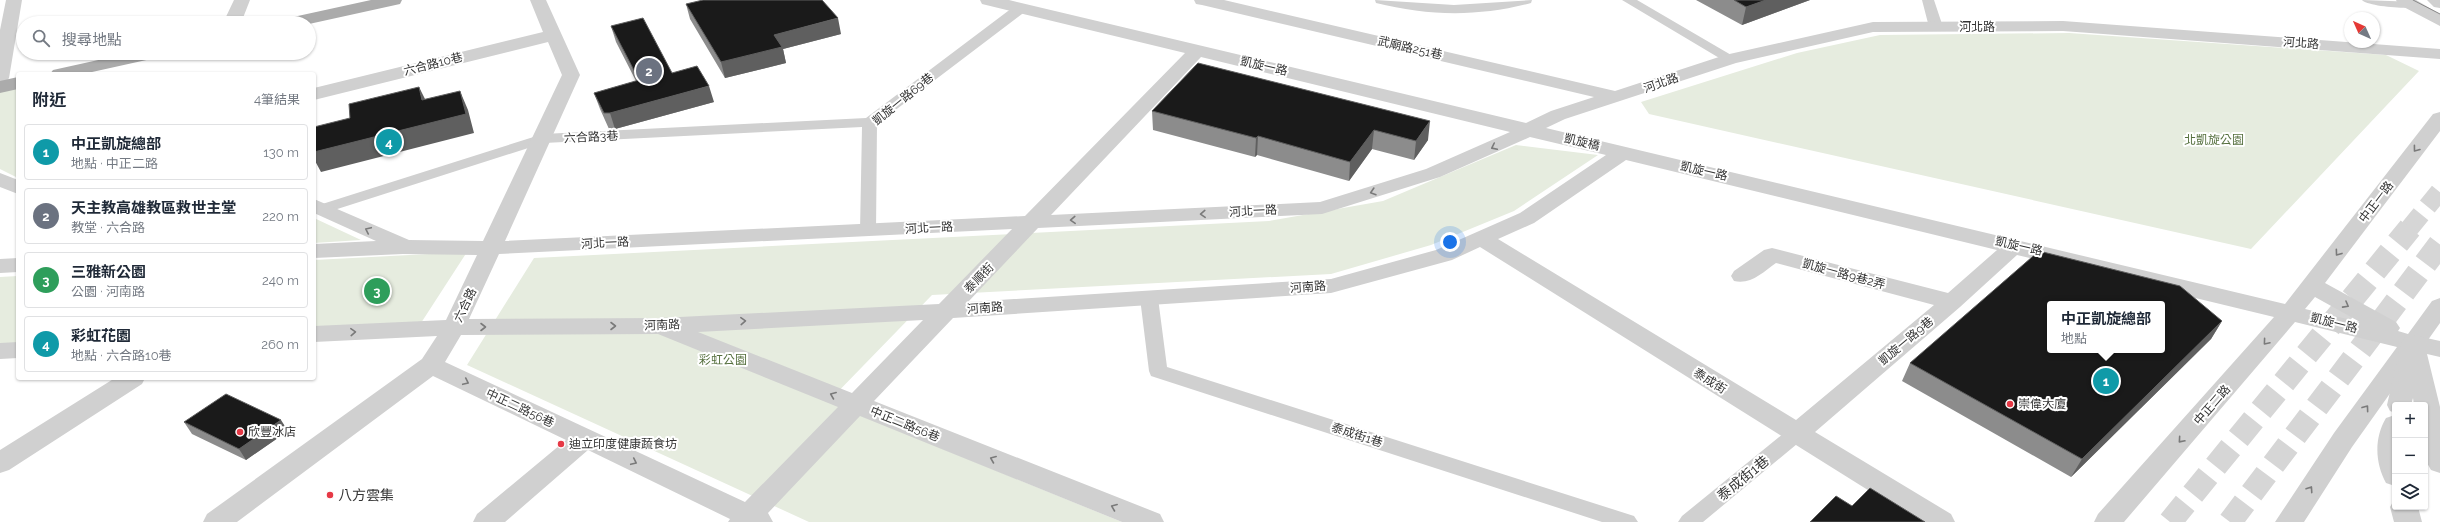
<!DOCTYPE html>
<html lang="zh-TW">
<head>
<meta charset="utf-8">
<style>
	:root { --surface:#fff; --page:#f6f6f7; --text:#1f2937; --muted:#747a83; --line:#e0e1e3; --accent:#2563eb }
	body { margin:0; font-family:Raleway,"Noto Sans TC",sans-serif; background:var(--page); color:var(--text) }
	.controls { position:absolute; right:12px; bottom:12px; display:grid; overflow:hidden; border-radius:4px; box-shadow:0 1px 3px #0004 }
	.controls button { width:36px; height:36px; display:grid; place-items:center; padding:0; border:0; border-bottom:1px solid var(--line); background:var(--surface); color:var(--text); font:20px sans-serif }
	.compass { position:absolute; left:2344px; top:12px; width:36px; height:36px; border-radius:50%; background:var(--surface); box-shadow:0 1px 3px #0004; rotate:315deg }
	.you { position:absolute; left:1450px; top:242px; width:14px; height:14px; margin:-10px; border:3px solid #fff; border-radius:50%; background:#1a73e8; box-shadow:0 0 0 6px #1a73e833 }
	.badge { display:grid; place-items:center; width:26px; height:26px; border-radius:50%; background:var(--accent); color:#fff; font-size:13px; font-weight:700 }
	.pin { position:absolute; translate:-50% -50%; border:2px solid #fff; box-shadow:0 1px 4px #0006 }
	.popup { position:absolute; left:2047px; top:301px; width:118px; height:52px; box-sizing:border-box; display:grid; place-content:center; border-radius:4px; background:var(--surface); filter:drop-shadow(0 1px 3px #0005); font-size:13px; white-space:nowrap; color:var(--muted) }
	.popup b { font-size:15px; color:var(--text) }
	.popup::after { content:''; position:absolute; left:50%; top:100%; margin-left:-8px; border:8px solid transparent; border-top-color:var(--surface) }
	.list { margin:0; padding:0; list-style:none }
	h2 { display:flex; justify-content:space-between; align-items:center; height:52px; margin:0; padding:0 16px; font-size:17px }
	h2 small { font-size:13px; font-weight:400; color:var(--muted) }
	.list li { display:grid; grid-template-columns:26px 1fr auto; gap:12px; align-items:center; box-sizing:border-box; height:56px; margin:0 8px 8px; padding:0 8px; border:1px solid var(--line); border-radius:4px }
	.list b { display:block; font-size:15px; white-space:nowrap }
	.list p { margin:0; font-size:13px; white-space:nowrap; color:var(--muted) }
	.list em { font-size:13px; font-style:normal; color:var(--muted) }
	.icon { flex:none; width:22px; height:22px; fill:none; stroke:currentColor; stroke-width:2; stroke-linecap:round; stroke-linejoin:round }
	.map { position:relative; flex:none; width:2440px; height:522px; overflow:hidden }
	.search { position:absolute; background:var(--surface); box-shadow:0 1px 3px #0004; left:16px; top:16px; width:300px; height:44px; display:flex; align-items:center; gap:10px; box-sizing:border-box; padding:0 14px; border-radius:22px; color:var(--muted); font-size:15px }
	.panel { position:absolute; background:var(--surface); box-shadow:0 1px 3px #0004; left:16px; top:72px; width:300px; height:308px; border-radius:4px }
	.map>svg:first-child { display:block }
	.green { fill:#e6ecdf }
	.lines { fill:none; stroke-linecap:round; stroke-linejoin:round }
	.tertiary-tunnel-far1 { stroke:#d6d6d6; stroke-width:19; stroke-dasharray:19 10; stroke-linecap:butt }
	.tertiary-tunnel { stroke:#d6d6d6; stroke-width:24; stroke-dasharray:24 12; stroke-linecap:butt }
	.service { fill:#d0d0d0; fill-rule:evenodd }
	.minor { fill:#d0d0d0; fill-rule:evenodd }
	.tertiary { fill:#d0d0d0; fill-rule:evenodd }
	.primary { fill:#ababab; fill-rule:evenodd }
	.tram { stroke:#888; stroke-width:1 }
	.wall { fill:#8c8c8c }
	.shaded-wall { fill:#5f5f5f }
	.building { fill:#1a1a1a; stroke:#5f5f5f; fill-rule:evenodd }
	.oneway { stroke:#7a7a7a }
	.poi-dot { fill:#e63946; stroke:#fff; stroke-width:1.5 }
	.labels { text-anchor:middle; stroke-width:4; stroke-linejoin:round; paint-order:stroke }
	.street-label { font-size:12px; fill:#333; stroke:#fff }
	.park-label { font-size:12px; fill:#56703f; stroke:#fff }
	.poi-label { font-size:12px; fill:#333; stroke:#fff; text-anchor:start }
	.near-street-label { font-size:14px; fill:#333; stroke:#fff }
	.near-poi-label { font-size:14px; fill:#333; stroke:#fff; text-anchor:start }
</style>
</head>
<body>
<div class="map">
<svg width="2440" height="522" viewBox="0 0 2440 522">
	<rect width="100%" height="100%" fill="#fff"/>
	<path class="green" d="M2069,33L2386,55L2419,71L2251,249L1649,114L1641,102L1797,53L1880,35Z
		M18,87V178L0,169V91Z
		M1516,145L1598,155L1514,211L1431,245L1331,274L932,295L828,402L1122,522H809L467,365L534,258L1269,221L1383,201Z
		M314,218L361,240L314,243Z
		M467,252L421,323L314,328V260Z
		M18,276V343L0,344V277Z"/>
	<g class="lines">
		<path class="tertiary-tunnel-far1" d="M2409,229L2440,191"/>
		<path class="tertiary-tunnel" d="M2170,522L2410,228
			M2230,522L2440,244"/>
		<path class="service" d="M1375,0L1454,5L1532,0L1531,3C1479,17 1428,16 1376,3Z
			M1622,0H1637L1738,59L1731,63L1726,62Z
			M1922,0H1934L1943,27L1941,30H1931L1929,27Z
			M2362,0L2417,2L2418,5C2414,11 2366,6 2362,0Z
			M1021,4L1027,8L1026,11L877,124L876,231L874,235H862L860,231L862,127L544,143L328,212L322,214L314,209L316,206L543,134L866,118L1016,5Z
			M1149,292L1155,294L1158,298L1167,367L1634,516L1638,522H1602L1151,376L1149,371L1140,298L1143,294Z
			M1796,427L1803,429L1806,434L1803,439L1703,522H1678L1682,516L1789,429Z"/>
		<path class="minor" d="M6,0H22L9,78L6,82L0,83V30Z
			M234,0H250L241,23H223Z
			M530,0H546L580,75L505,241L1025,216L1185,53L982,4L980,0H1009L1526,123L1551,111L1594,97L1202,5L1196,4L1194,0H1224L1615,91L1725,55L1873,22L2063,21L2440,49V59L2063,31L1873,32L1736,63L1565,119L1546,128L2285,304L2433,114L2440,112V131L2325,283L2396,322L2400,328L2398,331L2408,334L2432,301L2440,298V323L2352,447L2304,522H2275L2334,433L2397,347L2295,322L2124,522H2094L2098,514L2274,317L2017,255L1960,307L1815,432L1951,514L1955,522H1919L1480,247L1452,260L1331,293L953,318L874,401L1160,514L1164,522H1122L860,416L768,513L773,522H728L730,519L588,450L505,522H473L477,514L566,440L433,376L237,522H203L207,514L422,359L437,336L314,342V326L446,320L477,255L403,254L314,258V244L376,241L314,213V199L409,240L483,241L562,75L548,42L314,100V88L543,32ZM1201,57L1510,132L1426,169L1320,202L1051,215ZM1530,137L1606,155L1520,213L1436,250L1331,279L968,302L1038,228L1322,214L1440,177ZM1626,160L1997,250L1948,293L1772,248L1764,250L1734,271L1731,276L1734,281C1751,285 1763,272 1776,263L1934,305L1796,420L1498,239L1534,223ZM1012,229L939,304L660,318L469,319L499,254ZM2315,297L2360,322L2305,309ZM923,320L852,393L698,332ZM658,334L838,407L745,502L445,362L461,335Z
			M0,173L18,180V194L0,187Z
			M18,258V272L0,273V259Z
			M18,342V358L0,359V343Z
			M115,378H145L142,384L9,470L0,473V450Z"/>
		<path class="tertiary" d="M2396,0H2416L2440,14V26L2398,4Z
			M2427,0H2440V8L2434,7Z
			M2413,335L2440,341V357L2427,354L2440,407V473L2431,470L2427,463L2425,405H2414L2413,398L2411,405H2395V413L2390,411L2387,405L2401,343L2405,337Z
			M2395,415V486L2386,483C2375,463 2374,438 2386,418Z
			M2394,500L2395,507H2418L2422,522H2394L2390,507Z"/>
		<path class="primary" d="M371,0H402L400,4L309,24L281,23L284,19Z
			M130,53H163L160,57L83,74H50L53,70Z
			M18,77V89L0,93V81Z"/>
		<path class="tram" d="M2413,0L2440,14"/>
	</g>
	<path class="wall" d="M1696,0H1810L1742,25Z
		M686,4L841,34L783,49L786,63L725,78L690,19Z
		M611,26L672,73L714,102L615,129H609L600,109L594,93L636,81L616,42Z
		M1198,63L1428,140L1414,160L1372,149L1349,181L1257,155L1255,157L1153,130L1152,111Z
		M2222,321L2211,339L2071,477L1902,381L1910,363Z
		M184,422L288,431L246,460L192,434Z"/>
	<path class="shaded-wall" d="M1766,0H1810L1742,25L1746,7Z
		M838,18L841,34L783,49L786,63L725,78L721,62L774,35Z
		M709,86L714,102L615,129L610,113Z
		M419,87L428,105L422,100Z
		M460,91L468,110L474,133L321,172L314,159V152Z
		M1430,121L1428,140L1414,160L1416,141Z
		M1374,130L1372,149L1349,181L1350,162Z
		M1258,136L1257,155L1255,157L1256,138Z
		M2222,321L2211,339L2071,477L2082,459Z
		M281,420L288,431L246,460L239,449Z"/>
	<path class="building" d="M703,0H822L838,18L774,35L782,47L721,62L686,4Z
		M1734,0H1766L1746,7Z
		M643,18L672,73L697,66L709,86L610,113H604L594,93L639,80L611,26Z
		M1198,63L1430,121L1416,141L1374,130L1350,162L1258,136L1256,138L1152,111Z
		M419,87L422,100L460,91L466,114L314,152V127L350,118L349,104Z
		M2039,251L2180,286L2222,321L2082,459L1910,363ZM2050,304H2162V350H2050Z
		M226,394L281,420L239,449L184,422Z
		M1870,488L1925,522H1810L1836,496L1852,506Z"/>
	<defs><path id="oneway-chevron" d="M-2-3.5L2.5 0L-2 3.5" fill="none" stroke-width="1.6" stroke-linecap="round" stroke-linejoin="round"/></defs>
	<g class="oneway">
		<use href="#oneway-chevron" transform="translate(1494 147) rotate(154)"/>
		<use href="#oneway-chevron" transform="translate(2416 149) rotate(127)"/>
		<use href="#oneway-chevron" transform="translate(1373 192) rotate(163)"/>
		<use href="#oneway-chevron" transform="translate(1203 214) rotate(177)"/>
		<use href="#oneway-chevron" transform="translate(1073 220) rotate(177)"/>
		<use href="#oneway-chevron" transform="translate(368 230) rotate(-155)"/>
		<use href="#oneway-chevron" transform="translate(2338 253) rotate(126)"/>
		<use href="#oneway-chevron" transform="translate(2346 305) rotate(29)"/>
		<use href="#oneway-chevron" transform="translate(743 321) rotate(-3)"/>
		<use href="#oneway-chevron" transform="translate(613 326)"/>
		<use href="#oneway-chevron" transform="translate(483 327)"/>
		<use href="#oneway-chevron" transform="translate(353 332) rotate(-3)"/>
		<use href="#oneway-chevron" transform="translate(2266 342) rotate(130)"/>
		<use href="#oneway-chevron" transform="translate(466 382) rotate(25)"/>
		<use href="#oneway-chevron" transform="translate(833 395) rotate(-158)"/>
		<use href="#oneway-chevron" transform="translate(2366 408) rotate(-54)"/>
		<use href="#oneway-chevron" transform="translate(2181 440) rotate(131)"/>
		<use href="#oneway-chevron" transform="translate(993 459) rotate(-158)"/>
		<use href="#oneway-chevron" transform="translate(634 462) rotate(25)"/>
		<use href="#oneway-chevron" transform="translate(2310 489) rotate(-56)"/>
		<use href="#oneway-chevron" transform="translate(1114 507) rotate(-158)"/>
	</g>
	<g class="poi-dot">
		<circle cx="2010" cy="404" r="4"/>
		<circle cx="240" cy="432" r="4"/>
		<circle cx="561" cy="444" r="4"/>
		<circle cx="330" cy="495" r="4"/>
	</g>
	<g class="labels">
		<g class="street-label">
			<text x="1977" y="31">河北路</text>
			<text transform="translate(2301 43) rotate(4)" y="4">河北路</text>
			<text transform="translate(1410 48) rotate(13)" y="4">武廟路251巷</text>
			<text transform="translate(433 64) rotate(-14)" y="4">六合路10巷</text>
			<text transform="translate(1264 66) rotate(13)" y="4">凱旋一路</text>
			<text transform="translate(1661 83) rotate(-19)" y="4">河北路</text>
			<text transform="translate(903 99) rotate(-39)" y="4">凱旋一路69巷</text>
			<text transform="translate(591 137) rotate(-3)" y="4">六合路3巷</text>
			<text transform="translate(1582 142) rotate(13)" y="4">凱旋橋</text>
			<text transform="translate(1704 171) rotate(13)" y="4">凱旋一路</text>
			<text transform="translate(2376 202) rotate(-53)" y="4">中正一路</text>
			<text transform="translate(1253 211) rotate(-3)" y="4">河北一路</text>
			<text transform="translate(929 228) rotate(-3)" y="4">河北一路</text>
			<text transform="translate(605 243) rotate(-3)" y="4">河北一路</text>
			<text transform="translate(2019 246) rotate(13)" y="4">凱旋一路</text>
			<text transform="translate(1844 274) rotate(15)" y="4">凱旋一路9巷2弄</text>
			<text transform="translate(979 278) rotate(-46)" y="4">泰順街</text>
			<text transform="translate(1308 287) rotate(-4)" y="4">河南路</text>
			<text transform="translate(465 305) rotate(-64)" y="4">六合路</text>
			<text transform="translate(985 308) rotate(-4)" y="4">河南路</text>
			<text transform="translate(2334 323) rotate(14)" y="4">凱旋一路</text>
			<text transform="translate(662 325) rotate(-2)" y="4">河南路</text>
			<text transform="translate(1906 341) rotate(-40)" y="4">凱旋一路9巷</text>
			<text transform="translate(1710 381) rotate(32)" y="4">泰成街</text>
			<text transform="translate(2212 405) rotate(-49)" y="4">中正二路</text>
			<text transform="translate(520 408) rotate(25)" y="4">中正二路56巷</text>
			<text transform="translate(905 424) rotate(22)" y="4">中正二路56巷</text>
			<text transform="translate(1357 435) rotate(18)" y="4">泰成街1巷</text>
		</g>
		<g class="park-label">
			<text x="2214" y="144">北凱旋公園</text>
			<text x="723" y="364">彩虹公園</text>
		</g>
		<g class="poi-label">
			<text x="2018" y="408">崇偉大廈</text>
			<text x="248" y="436">欣豐冰店</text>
			<text x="569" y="448">迪立印度健康蔬食坊</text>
		</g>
		<g class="near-street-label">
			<text transform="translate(1743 478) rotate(-39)" y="5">泰成街1巷</text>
		</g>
		<g class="near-poi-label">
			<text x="338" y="500">八方雲集</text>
		</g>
	</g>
</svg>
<div class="controls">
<button>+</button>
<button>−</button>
<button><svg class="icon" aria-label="layers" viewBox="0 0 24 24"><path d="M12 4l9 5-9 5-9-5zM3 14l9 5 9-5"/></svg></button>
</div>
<svg class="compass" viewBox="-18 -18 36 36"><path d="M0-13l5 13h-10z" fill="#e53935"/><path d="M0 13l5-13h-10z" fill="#747a83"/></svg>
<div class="you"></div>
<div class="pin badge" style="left:2106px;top:381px;background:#0f9aa8">1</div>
<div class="popup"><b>中正凱旋總部</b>地點</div>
<div class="pin badge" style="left:649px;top:71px;background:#6b7280">2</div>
<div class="pin badge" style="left:377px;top:291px;background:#2e9e5b">3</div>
<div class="pin badge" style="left:389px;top:142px;background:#0f9aa8">4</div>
<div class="search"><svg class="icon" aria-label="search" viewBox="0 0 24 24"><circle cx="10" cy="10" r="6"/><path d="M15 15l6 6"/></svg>搜尋地點</div>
<section class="panel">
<h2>附近<small>4筆結果</small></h2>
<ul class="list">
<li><span class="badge" style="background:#0f9aa8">1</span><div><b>中正凱旋總部</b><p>地點 · 中正二路</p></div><em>130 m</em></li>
<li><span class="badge" style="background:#6b7280">2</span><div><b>天主教高雄教區救世主堂</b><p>教堂 · 六合路</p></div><em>220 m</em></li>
<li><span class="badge" style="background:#2e9e5b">3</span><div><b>三雅新公園</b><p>公園 · 河南路</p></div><em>240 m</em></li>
<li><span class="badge" style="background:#0f9aa8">4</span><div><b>彩虹花園</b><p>地點 · 六合路10巷</p></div><em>260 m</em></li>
</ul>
</section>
</div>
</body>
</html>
